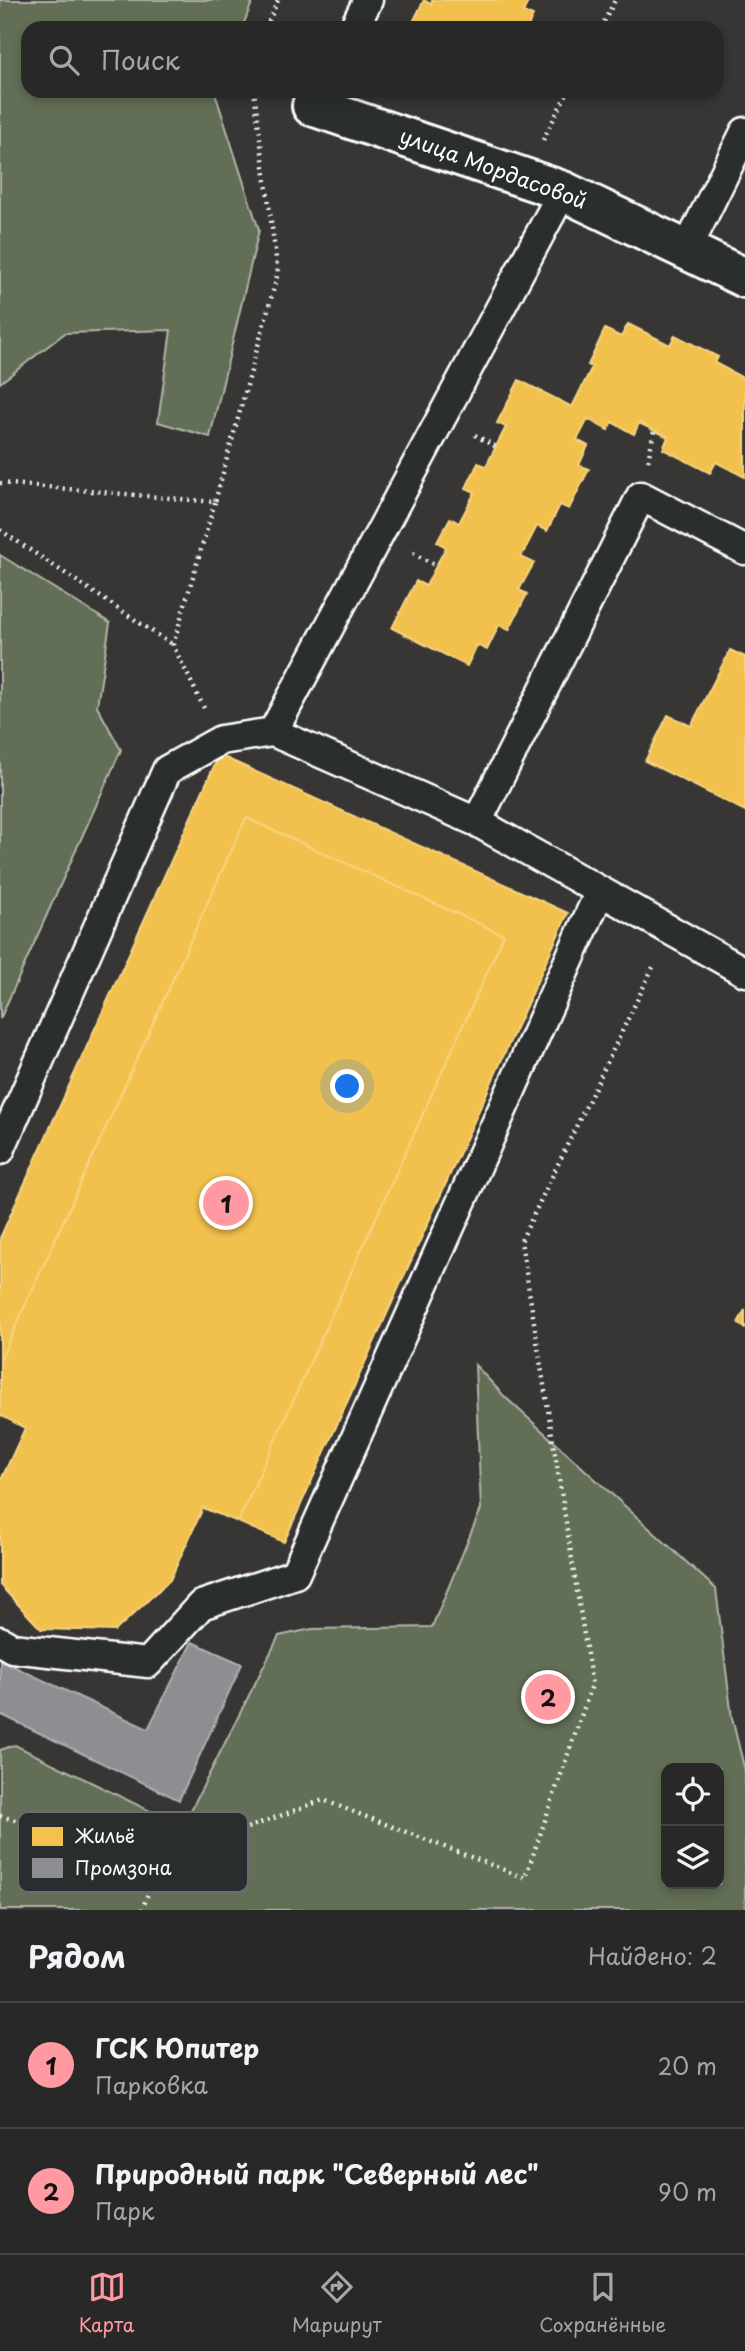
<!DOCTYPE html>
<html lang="ru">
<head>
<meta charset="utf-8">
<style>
	:root { --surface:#292828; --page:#353434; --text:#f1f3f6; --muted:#a5a6a8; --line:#454445; --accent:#ff9aa2 }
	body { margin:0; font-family:"Playpen Sans",sans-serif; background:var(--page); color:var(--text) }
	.controls { position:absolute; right:21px; bottom:21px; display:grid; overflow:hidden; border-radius:14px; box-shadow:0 4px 10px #0003 }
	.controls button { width:63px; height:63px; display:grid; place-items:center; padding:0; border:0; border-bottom:2px solid var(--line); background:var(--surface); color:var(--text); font:35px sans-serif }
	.you { position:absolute; left:348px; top:1087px; width:24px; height:24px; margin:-18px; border:5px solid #fff; border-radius:50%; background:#1a73e8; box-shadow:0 0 0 10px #1a73e833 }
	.badge { display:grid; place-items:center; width:46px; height:46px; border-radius:50%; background:var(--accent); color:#111; font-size:23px; font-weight:700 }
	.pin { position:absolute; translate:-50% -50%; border:4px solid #fff; box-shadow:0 2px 7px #0006 }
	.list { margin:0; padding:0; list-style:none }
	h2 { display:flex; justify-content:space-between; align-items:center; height:91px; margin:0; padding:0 28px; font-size:30px }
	h2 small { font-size:23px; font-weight:400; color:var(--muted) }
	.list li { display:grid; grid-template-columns:46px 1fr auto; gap:21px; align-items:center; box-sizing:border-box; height:126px; padding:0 28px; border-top:2px solid var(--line) }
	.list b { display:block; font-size:26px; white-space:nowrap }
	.list p { margin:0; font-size:23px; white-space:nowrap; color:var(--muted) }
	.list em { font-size:23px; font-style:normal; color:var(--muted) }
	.icon { flex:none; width:38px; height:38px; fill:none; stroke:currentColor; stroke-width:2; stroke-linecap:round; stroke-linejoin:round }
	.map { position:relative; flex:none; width:745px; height:1910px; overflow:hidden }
	.search { position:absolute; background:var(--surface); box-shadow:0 4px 10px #0003; left:21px; right:21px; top:21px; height:77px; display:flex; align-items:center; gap:18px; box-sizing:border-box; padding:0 24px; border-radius:21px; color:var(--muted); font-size:26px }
	.sheet { height:343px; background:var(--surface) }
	nav { display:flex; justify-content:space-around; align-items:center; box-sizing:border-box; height:98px; border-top:2px solid var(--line); background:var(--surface); font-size:19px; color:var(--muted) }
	nav a { display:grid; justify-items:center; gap:4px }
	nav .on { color:var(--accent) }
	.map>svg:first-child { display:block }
	.green { fill:#626e55; stroke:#b0b6aa; stroke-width:2; fill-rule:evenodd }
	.homes { fill:#f2c14e; stroke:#f6d483; stroke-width:2 }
	.industry { fill:#8d8d92; stroke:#afafb3; stroke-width:2 }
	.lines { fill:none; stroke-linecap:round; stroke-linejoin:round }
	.service-casing { stroke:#fff; stroke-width:33 }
	.minor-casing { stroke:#fff; stroke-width:44 }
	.path { stroke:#fff; stroke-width:4.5; stroke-dasharray:2 5; stroke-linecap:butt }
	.service { stroke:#2a2d2e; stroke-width:28 }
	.minor { stroke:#2a2d2e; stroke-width:38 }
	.labels { text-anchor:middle; stroke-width:7; stroke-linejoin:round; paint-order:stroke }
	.street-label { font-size:21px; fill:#fff; stroke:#2a2d2e }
	.key { fill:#2a2d2e; stroke:#6a6c6d; stroke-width:2 }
	.key-label { font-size:19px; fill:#fff }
</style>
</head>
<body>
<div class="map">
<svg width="745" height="1910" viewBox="0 0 745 1910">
	<rect width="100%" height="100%" fill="#373635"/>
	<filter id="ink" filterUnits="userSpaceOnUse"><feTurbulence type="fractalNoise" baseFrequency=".0143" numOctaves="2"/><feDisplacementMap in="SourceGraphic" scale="14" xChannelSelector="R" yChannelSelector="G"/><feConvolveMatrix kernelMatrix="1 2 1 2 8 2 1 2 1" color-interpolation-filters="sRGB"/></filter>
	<g filter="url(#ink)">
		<path class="green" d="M0,0H253L242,28H28V91H218L216,96L259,230L210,437L158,422L171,330L65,333L0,383Z
			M0,555L110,623L97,706L121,750L0,1019Z
			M475,1365L505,1397L716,1589L732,1718L745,1771V1910H0V1750L15,1745L166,1819L190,1812L279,1636L312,1629L432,1627L481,1509ZM719,1768V1884H666V1768Z"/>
		<path class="homes" d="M424,0L431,4L432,0H529L523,12L533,16L527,28H410Z
			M628,324L670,345L675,335L718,357L715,363L745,379V477L716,462L710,473L663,449L668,437L639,423L634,434L612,422L608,430L588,419L577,440L588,446L579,465L589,469L569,509L560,505L547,531L537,526L521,557L534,563L519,590L527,594L509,630L499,625L487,650L477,645L467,666L392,628L416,581L426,586L436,566L446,547L437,542L450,518L459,523L475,492L466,488L478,463L486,466L506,427L497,423L519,380L572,407L592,367L588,365L605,329L621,337Z
			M730,650L745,657V811L645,761L668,715L691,726Z
			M219,755L568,913L284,1542L238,1522L504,935L246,818L0,1361V1238Z
			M246,818L504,935L238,1522L203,1508L170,1580L115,1631L41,1629L0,1585V1482L25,1428L0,1415V1361Z
			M745,1310V1328L738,1323Z"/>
		<path class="industry" d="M192,1642L242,1664L179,1800L0,1714V1660L148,1729Z"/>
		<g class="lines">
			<defs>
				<path id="service" d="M354,28L368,0
					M686,251L745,132
					M273,732L563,191
					M477,822L745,972
					M0,1150L167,770L221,740L273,732L477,822L641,496L745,550
					M0,1641L12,1648L148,1663L201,1605L295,1574L600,891"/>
				<path id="minor" d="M312,106L563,191L745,278"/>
			</defs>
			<use href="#service" class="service-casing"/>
			<use href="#minor" class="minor-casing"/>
			<path class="path" d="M266,28L278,0
				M601,28L615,0
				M543,140L568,91
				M475,435L496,447
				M648,461L654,431
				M0,483L215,502L278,273L254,91
				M0,530L173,645
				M413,553L436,566
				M204,708L173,645L215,502
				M0,1816L160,1860L323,1800L525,1878L592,1685L521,1241L655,963
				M142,1910L160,1860"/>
			<use href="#service" class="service"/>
			<use href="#minor" class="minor"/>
		</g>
	</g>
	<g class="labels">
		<g class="street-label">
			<text transform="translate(493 169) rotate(20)" y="7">улица Мордасовой</text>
		</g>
	</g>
	<rect x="18" y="1812" width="230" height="80" rx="10" class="key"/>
	<rect x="32" y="1827" width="31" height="19" fill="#f2c14e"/>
	<rect x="32" y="1858" width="31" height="20" fill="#8d8d92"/>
	<g class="key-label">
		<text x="75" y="1843">Жильё</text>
		<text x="75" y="1875">Промзона</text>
	</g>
</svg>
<div class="controls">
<button><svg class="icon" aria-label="locate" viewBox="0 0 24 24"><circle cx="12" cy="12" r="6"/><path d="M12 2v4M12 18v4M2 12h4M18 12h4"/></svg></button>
<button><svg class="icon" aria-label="layers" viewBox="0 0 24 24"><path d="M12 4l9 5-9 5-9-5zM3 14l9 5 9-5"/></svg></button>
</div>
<div class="you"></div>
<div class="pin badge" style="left:226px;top:1203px">1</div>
<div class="pin badge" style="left:548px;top:1697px">2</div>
<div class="search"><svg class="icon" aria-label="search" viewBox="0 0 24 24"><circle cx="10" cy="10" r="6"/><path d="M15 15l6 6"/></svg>Поиск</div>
</div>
<section class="sheet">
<h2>Рядом<small>Найдено: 2</small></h2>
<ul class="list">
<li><span class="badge">1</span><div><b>ГСК Юпитер</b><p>Парковка</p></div><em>20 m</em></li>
<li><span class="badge">2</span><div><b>Природный парк &quot;Северный лес&quot;</b><p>Парк</p></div><em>90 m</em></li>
</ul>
</section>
<nav>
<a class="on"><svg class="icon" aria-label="map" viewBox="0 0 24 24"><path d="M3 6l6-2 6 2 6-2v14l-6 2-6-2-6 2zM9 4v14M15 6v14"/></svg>Карта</a>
<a><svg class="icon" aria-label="directions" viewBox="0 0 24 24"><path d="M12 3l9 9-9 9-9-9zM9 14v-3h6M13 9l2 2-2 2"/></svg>Маршрут</a>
<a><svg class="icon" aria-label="saved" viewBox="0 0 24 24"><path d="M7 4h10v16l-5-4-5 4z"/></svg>Сохранённые</a>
</nav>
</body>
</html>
